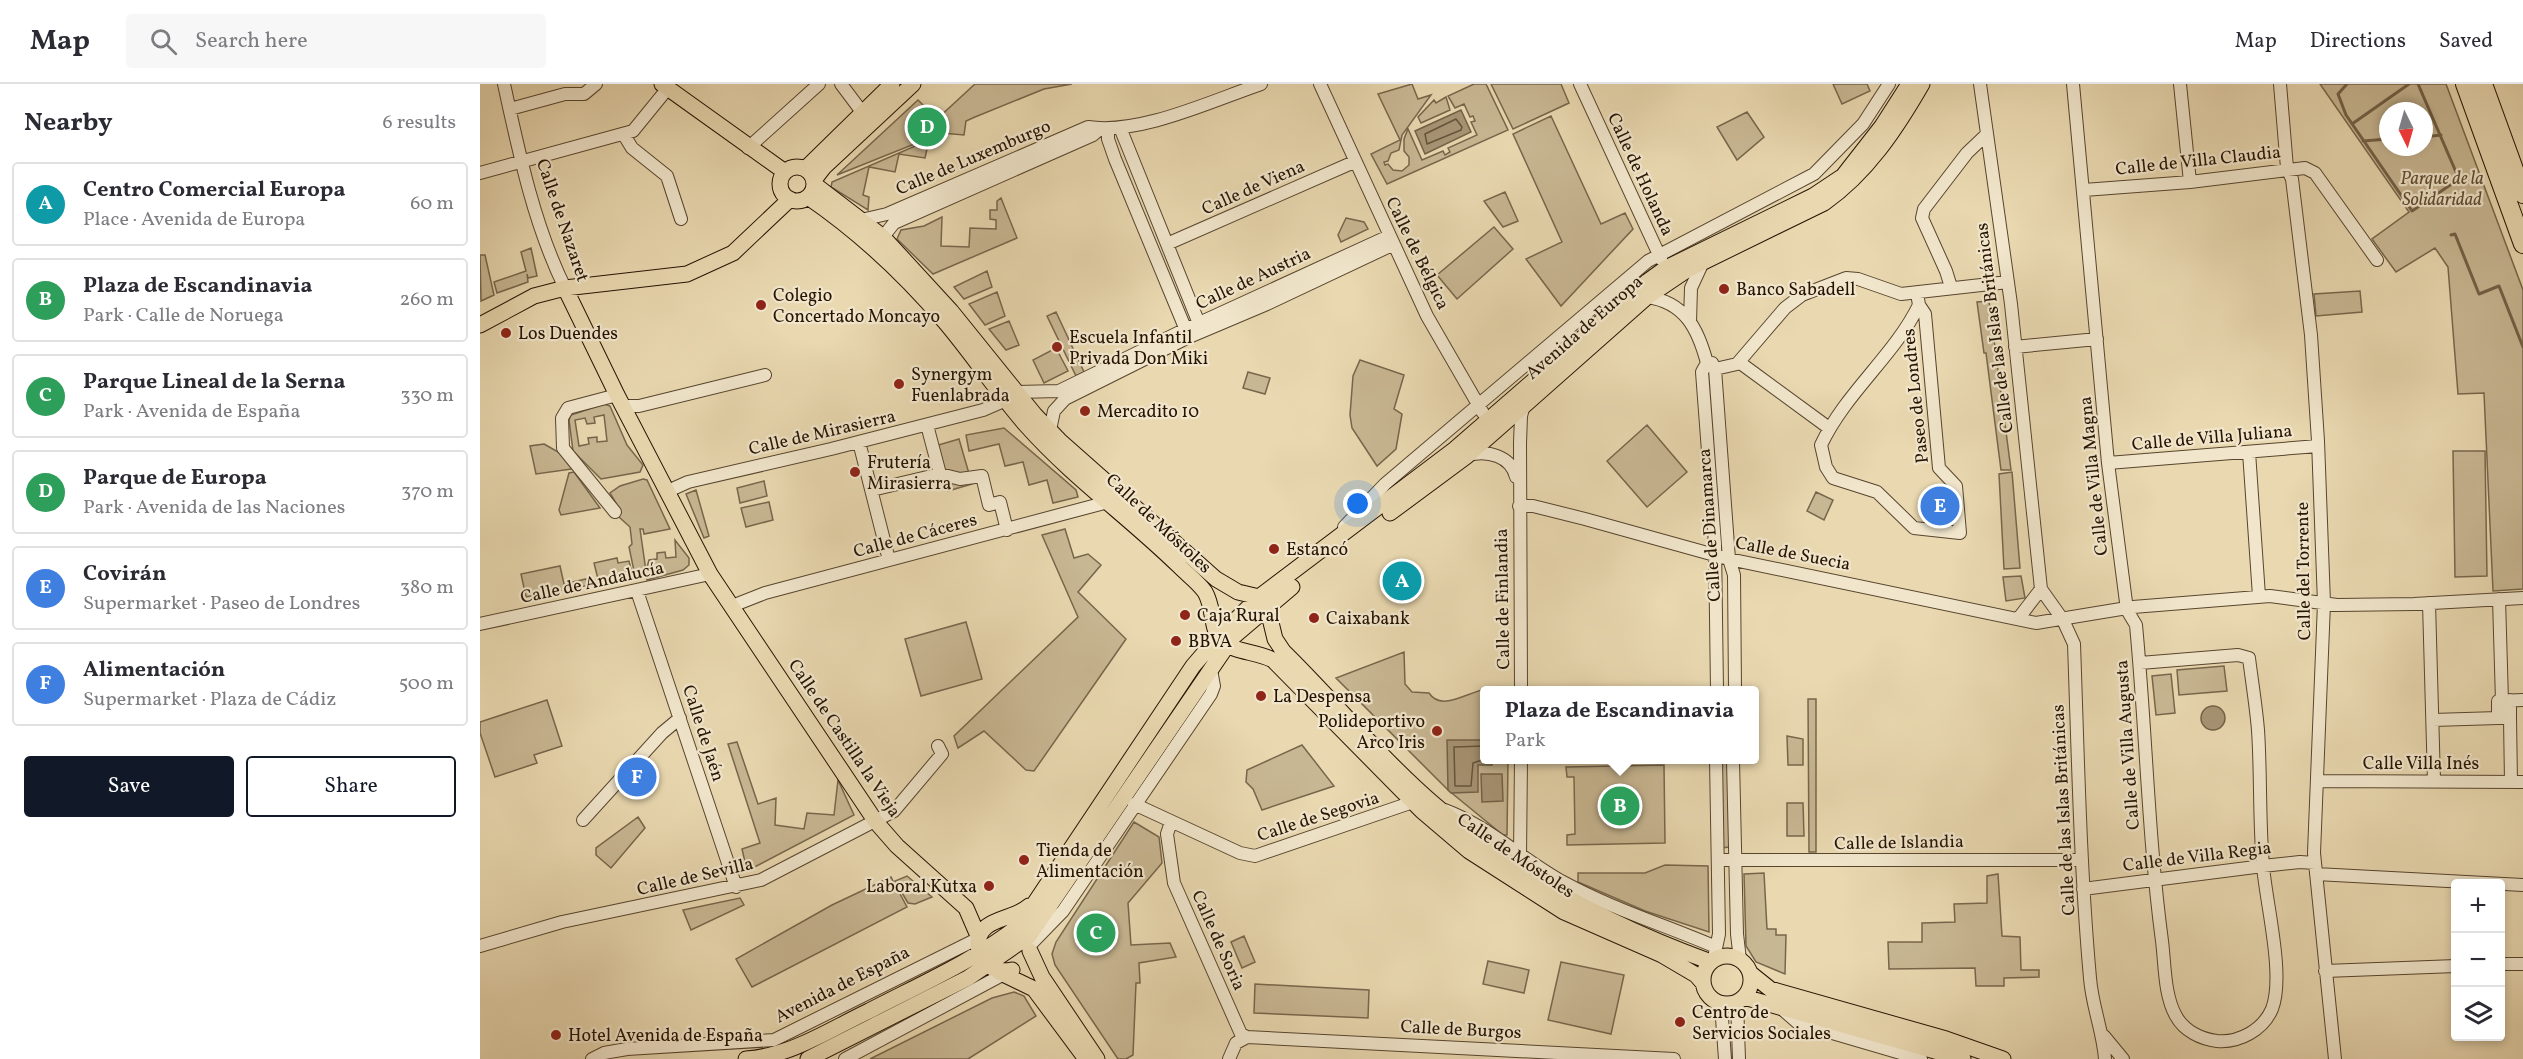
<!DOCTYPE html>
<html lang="en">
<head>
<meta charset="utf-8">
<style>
	:root { --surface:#fff; --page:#f7f7f7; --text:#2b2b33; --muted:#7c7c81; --line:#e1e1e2; --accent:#111827 }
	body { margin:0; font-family:Vollkorn,serif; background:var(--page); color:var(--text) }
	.controls { position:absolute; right:18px; bottom:18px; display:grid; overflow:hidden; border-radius:6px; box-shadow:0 3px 9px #0003 }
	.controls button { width:54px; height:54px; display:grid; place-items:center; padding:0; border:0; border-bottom:2px solid var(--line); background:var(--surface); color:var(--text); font:30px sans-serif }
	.compass { position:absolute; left:1899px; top:18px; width:54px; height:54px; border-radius:50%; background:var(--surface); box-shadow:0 3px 9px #0003; rotate:175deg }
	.you { position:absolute; left:878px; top:420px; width:21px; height:21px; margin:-15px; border:4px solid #fff; border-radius:50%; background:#1a73e8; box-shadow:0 0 0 9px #1a73e833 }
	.badge { display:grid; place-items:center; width:39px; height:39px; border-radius:50%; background:var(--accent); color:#fff; font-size:20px; font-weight:700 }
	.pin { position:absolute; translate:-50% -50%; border:3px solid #fff; box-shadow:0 2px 6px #0006 }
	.popup { position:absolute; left:1000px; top:602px; width:279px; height:78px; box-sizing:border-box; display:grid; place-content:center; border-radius:6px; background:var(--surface); filter:drop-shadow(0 2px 4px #0005); font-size:20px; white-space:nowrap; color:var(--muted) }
	.popup b { font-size:22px; color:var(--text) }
	.popup::after { content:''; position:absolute; left:50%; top:100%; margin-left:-12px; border:12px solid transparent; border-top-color:var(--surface) }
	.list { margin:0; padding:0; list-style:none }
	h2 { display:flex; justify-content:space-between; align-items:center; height:78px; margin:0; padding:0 24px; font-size:26px }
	h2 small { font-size:20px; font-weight:400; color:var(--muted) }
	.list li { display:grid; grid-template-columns:39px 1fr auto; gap:18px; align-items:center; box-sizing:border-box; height:84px; margin:0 12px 12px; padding:0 12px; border:2px solid var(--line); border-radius:6px }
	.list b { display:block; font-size:22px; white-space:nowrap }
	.list p { margin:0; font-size:20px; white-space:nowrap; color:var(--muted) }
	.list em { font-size:20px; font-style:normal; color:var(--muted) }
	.actions { display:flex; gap:12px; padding:18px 24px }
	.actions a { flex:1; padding:14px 0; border:2px solid var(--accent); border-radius:6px; text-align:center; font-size:21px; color:var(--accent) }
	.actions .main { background:var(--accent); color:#fff }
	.icon { flex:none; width:33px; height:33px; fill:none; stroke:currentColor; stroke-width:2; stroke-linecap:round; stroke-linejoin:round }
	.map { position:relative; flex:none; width:2043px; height:975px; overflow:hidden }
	header { display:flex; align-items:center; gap:36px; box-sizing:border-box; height:84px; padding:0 30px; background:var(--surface); border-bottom:2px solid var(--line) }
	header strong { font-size:28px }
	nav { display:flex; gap:33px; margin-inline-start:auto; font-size:21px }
	.search { width:420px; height:54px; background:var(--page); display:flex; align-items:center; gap:15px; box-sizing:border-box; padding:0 21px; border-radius:6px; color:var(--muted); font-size:22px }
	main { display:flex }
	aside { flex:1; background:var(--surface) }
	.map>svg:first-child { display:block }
	.green { fill:#c8b793; stroke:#77664b; stroke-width:1.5; fill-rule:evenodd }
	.water { fill:#a79575; stroke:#736147; stroke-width:1.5 }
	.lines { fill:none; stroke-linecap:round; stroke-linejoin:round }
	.shore { stroke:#66543c; stroke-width:1.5 }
	.stream { stroke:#736147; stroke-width:3 }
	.minor-casing { stroke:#57452e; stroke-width:14 }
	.major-casing { stroke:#261403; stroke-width:17 }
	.highway-casing { stroke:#261403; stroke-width:20 }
	.minor { stroke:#f1e6cc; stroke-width:12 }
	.major { stroke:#e9d8b0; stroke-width:15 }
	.highway { stroke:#e9d8b0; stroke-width:18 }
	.poi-dot { fill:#8f2418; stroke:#f1e6cc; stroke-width:2 }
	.labels { text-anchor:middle; stroke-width:4.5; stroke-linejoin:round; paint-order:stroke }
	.street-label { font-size:18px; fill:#261403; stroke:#f1e6cc }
	.park-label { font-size:18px; font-style:italic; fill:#5f4d35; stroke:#f1e6cc }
	.poi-label { font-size:18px; fill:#261403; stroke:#f1e6cc; text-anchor:start }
</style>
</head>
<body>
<header>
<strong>Map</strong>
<div class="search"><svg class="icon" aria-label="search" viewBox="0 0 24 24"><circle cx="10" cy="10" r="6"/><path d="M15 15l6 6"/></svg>Search here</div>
<nav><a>Map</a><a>Directions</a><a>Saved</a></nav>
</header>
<main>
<aside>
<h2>Nearby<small>6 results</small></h2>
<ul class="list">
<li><span class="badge" style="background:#0f9aa8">A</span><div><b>Centro Comercial Europa</b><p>Place · Avenida de Europa</p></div><em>60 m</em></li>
<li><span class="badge" style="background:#2e9e5b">B</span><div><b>Plaza de Escandinavia</b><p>Park · Calle de Noruega</p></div><em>260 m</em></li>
<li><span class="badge" style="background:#2e9e5b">C</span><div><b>Parque Lineal de la Serna</b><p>Park · Avenida de España</p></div><em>330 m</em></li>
<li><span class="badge" style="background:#2e9e5b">D</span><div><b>Parque de Europa</b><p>Park · Avenida de las Naciones</p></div><em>370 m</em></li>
<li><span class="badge" style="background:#3f7fe0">E</span><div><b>Covirán</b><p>Supermarket · Paseo de Londres</p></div><em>380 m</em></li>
<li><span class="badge" style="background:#3f7fe0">F</span><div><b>Alimentación</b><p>Supermarket · Plaza de Cádiz</p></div><em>500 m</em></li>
</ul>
<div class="actions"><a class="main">Save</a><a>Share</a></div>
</aside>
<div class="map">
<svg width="2043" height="975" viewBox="0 0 2043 975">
	<rect width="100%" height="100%" fill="#e9d8b0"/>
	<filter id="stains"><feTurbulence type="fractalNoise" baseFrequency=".00333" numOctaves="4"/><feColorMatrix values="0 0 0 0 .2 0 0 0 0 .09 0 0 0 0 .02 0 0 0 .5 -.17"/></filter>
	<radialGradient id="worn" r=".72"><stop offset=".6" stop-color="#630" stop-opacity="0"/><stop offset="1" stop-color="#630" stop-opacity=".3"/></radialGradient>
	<path class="green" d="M495,0H592L564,5L495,33L486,37L484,51L450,48L447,55L357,91L438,16L457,35Z
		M932,0L938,15L951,11L922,51L919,66L911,69L908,77L904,78L905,81L908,80L913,86L922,87L929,81V73L924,67V55L928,45L942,76L963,67L965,71L970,68L968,64L997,51L991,38L995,37L993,32L990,33L984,20L975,24L968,12L994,0H1006L1028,46L907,100L891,70L920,56L898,10Z
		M1011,0H1081L1089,19L1033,45Z
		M1353,0H1387L1390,7L1362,20Z
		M1840,0H1966L2043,206V505L2013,507L2004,309L1978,310L1968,183L1955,164L1916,188L1892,155L1929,128ZM1908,27H1944V63H1908Z
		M966,13L970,26L941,39L938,33L954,16L956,19Z
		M1267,28L1284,53L1257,76L1237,43Z
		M1071,32L1121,140L1145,129L1153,145L1081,222L1046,175L1082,158L1033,50Z
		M449,56L445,74L419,70L415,88L389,83L383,111L389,113L388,126L351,103L352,98Z
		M1025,108L1038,137L1023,143L1004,117Z
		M521,114L537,154L453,190L417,155L421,146L444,142L462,133L461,162L489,163L490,144L516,145V136L510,135V126H517V117Z
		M866,134L884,138L888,145L861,158L858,151Z
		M1014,143L1033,165L977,215L957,191Z
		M51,164L57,192L48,194L47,190L48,198L17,209L14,198L46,187L41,168Z
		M0,171H5L14,211L1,217Z
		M507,187L512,203L484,215L474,203Z
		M1880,207L1882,228L1836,232L1834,210Z
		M517,208L525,232L505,241L489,220Z
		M1509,217L1531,386H1521L1506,269H1504L1497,218Z
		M576,228L604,288L596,292L567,232Z
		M529,237L539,261L526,266L509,245Z
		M576,264L588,287L564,299L553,276Z
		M880,276L924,291L914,325L922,330L916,365L897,382L872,344L870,331L873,292Z
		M768,288L790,294L785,310L763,304Z
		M124,320L130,322L147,361L163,381L160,388L121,395L93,367L89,336L91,331ZM124,331L127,357L117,358V353L108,354L109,360L99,362L95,336L105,334L107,340L115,339L114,333Z
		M1167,341L1207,388L1167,423L1127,377Z
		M524,344L596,406L598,413L573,419L567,396L549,401L543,378L525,382L519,360L489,367L486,351Z
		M479,355L492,400L468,407L455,362Z
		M64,360L80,369L92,385L56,390L50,362Z
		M1973,367H2005L2007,492L1975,493Z
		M94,388L120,424L81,431L79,426L89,389Z
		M1532,388L1540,484L1524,485L1519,390Z
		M163,395L167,396L190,445L164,450L163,445H160L166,487L169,476L177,475V469L185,468L186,474L196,473L195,456L209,474V481L203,486L167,496L166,490L155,492L149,463L152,460L150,443L139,433L140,426L130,409L140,402Z
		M284,397L287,412L260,419L257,404Z
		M216,406L229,452L224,454L206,410Z
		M1336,408L1353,416L1344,436L1327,427Z
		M289,418L293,436L266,443L261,424Z
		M585,445L594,474L608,470L621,481L598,508L646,555L554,687L546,686L504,647L478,664L474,652L598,533L562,451Z
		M137,474L138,479L149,477L153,493L46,513L41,490L80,482L84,500L106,495L107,498L118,495L114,479Z
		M1541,492L1545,514L1526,517L1523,493Z
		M486,538L502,595L441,612L425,555Z
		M924,568L925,600L932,608L949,609C962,629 990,606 1008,605L1005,606V676H1028L1027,751H1023L968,706L856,594Z
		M1744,582L1747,607L1699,611L1697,586Z
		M1691,590L1695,629L1676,631L1672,592Z
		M1328,615H1336V768H1329Z
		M67,616L82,662L54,671L57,679L15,693L0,649V638Z
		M1307,652L1323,655V681H1308Z
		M257,658L278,720L296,714L295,741L324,745L327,729L354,731L358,696L374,731L267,787L262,765L280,759L248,660Z
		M822,661L854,702L782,726L773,705L766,698L767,686Z
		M1241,676H1248L1249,763L1242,764Z
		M1184,681L1185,759L1087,761V751L1095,750L1094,693H1087L1086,683Z
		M1307,719H1323L1324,752H1307Z
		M158,733L165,744L131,784L116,771V764Z
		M654,738L679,753L682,779L648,819L651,861L690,859L696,873L659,879L660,899H656L653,971L646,975H638L575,881L572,870L576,858Z
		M1185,781L1228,782L1229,848L1165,827L1098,798V789H1165Z
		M1284,789L1287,845H1296V851H1306L1305,890L1276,878L1266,862L1264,790Z
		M1518,790L1522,852L1540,853L1541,886H1559V893L1524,894V902H1496L1495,884L1409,885L1408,858H1442V839L1475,838L1474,820L1507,819V792Z
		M427,792L452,813L435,820L428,819L415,797Z
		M411,793L427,823L272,903L256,875L352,821Z
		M260,814L264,821L211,846L203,826Z
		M764,852L775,878L762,884L751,858Z
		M1008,877L1049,886L1044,909L1003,900Z
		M1081,878L1144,891L1131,950L1068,936Z
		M775,900L889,906L888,934L774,929Z
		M534,908L544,912L556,932L488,975H390L512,914Z"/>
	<path class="water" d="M981,26L991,48L945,70L935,47Z
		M1721 634a12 12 0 1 1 24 0a12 12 0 1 1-24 0Z
		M967,656H1005V676H1012V681H998V708L971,709L968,706Z
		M1001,690H1022L1023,717L1002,718Z"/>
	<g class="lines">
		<path class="shore" d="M976,35L982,43L981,46L947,60L945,50Z
			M1005,662L974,663L975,702H991L993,679L1005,675"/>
		<path class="stream" d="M1867,0L1858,10L1866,31L1932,127L1979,95L1938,0
			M1872,40L1929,0
			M1944,53L1961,51
			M1883,57L1908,55
			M1971,151L1975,150L1999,210L2019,202L2043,263"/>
		<defs>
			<path id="minor" d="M24,0C39,69 54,141 85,204
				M361,0L382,28
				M840,0L947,232L1003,329
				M1100,0L1181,175
				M1500,0L1531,220L1561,505L1583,536L1594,560C1598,672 1600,783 1610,894C1612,922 1623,947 1625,975
				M1593,0L1628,379L1647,526L1656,541C1666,646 1668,752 1682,857C1685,880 1684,911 1696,932C1704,947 1721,955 1737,957C1759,959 1783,946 1792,925C1805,892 1786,819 1783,782C1779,736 1781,691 1778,646C1776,622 1772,598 1769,574L1758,571L1660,579
				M1700,0L1710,98
				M1800,0L1807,84L1812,95L1831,251L1838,357L1844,519L1834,769L1855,975
				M30,25L85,10H104L116,0
				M628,46V55L635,75L708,251
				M641,46L722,247
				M144,51L152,64L187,92L201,135
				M268,64L339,0
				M0,89L153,47L188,4
				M1604,106L1710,98L1825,84L1835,89L1897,176
				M381,136L407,130L608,43C660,51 731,17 781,0
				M403,153L414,139L613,51L620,45
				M687,160L874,78
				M1471,203L1466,187L1442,134L1444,125L1487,69L1507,50
				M1437,209L1439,221L1445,230L1459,384L1476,402L1480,449L1434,444L1397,408L1353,394L1346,383L1341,361C1366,308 1414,272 1439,221
				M1167,213C1205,218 1218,245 1227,279H1232L1235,285L1249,475L1254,491L1255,606
				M1210,238L1211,204L1223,178
				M1535,263L1617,255
				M1259,278L1349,344
				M1227,279L1222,288L1235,460L1237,606
				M1235,285L1257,280L1305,224L1322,211L1366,194L1378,195L1421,210L1528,198
				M143,322H159L285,291
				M570,346L574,327L585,315L709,253L787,220L912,161
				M379,358L409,476
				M1769,368L1779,512
				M988,371C1008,366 1031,372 1036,393
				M1628,379L1838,362
				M460,390L480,395L502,392L509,421L520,418L527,446
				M392,406L460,390L447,341
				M188,407L208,398L351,365L503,326L526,316L537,308L579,307L706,245L909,152
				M1039,422H1053L1105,435L1249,475L1556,539L1653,523L1790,512L1857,521L1934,520L2043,514
				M135,428L83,364L82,334L88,324L137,311
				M864,443L905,400L1168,177L1334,90L1383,40L1409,0
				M157,507L256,803
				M2019,515L2022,617
				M1949,519L1954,697
				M252,522L285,509L628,418
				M1538,535L1561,505
				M0,540L230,490
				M1041,606L1040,359L1041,332L1044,321
				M2030,616V634H2018V617L2043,616
				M2030,634L2031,698
				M1953,636L2018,634
				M1253,676L1257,850L1260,876
				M1838,697L2043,698
				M654,720L760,769L775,772L933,718
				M965,726C1008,742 1043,776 1083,798C1132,825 1185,841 1236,863
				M103,736L182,649L200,634
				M691,738L687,750L694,799L757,941L761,950L767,953
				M1040,772L1041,676
				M1238,776H1602
				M1836,790L2043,801
				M1603,805L1783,782L1820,778L1835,779
				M550,861L583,827L731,610L734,602L731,586
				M0,862L82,838L281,796L414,727L462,670L458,662
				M1235,869L1239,850L1236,676
				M2020,880H2043
				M1845,887L1976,882
				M1236,918L1242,934L1245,975
				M1257,918L1259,975
				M1302,925L1318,939L1441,975
				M1624,952L1643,975
				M112,975L124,969L147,965L294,956L499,854
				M365,975L524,890
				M749,975L756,959L767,953L1194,975"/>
			<path id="major" d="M182,0L305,88
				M300 100a17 17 0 1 1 34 0a17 17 0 1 1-34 0Z
				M325,85L412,0
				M334,96L344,83L433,0
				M334,100L403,153L471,227L555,331L579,356L736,495L758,508L779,513L787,522L795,555L803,567C855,618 901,675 956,722C1036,792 1131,842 1231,878
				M328,113C379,148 425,191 465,238C493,271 517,308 546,341C592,393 650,434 699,482C707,490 719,499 725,508C735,525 730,547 743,558C754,568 778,568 793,576L942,727L989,767L1084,828L1182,871L1216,891L1223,899
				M85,204L137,311L230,490L396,738L417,762L486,824L499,854
				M0,241L54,212L85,204L207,190L253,169L310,115
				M910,429L987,372L1167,213L1207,186L1344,119C1387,89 1416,45 1442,0
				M550,867L562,893L617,975
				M1223 896a24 24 0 1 1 48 0a24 24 0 1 1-48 0Z
				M532,886C523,888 516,887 509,882C503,878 499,870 498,862C497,833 533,837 549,822
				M519,888L554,905L606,975
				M1270,889L1290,905L1466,955L1523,975
				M1264,913L1483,975
				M266,975C311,972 349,946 389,927C441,900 494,877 540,841L713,582L738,553L779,513L975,365L1168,197L1186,184L1333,112L1363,92L1402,42L1429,0
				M328,975L488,894L549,852L753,553L812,503"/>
			<path id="highway" d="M1985,0L2043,160
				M2003,0L2043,110"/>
		</defs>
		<use href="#minor" class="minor-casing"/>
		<use href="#major" class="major-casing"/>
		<use href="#highway" class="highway-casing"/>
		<use href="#minor" class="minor"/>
		<use href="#major" class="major"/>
		<use href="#highway" class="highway"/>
	</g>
	<g class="poi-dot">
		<circle cx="1244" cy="205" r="6"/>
		<circle cx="281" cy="221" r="6"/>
		<circle cx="26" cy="249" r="6"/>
		<circle cx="577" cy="263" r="6"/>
		<circle cx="419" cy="300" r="6"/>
		<circle cx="605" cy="327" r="6"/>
		<circle cx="375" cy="388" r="6"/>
		<circle cx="794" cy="465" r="6"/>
		<circle cx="705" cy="531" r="6"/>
		<circle cx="834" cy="534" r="6"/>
		<circle cx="696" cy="557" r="6"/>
		<circle cx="781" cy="612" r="6"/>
		<circle cx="957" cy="647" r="6"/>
		<circle cx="544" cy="776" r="6"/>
		<circle cx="509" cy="802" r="6"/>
		<circle cx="1200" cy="938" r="6"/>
		<circle cx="76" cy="951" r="6"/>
	</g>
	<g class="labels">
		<g class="street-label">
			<text transform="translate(493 73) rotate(-23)" y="6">Calle de Luxemburgo</text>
			<text transform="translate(1718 76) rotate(-6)" y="6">Calle de Villa Claudia</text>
			<text transform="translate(1161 90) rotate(65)" y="6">Calle de Holanda</text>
			<text transform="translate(773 103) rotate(-24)" y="6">Calle de Viena</text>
			<text transform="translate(83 136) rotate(71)" y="6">Calle de Nazaret</text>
			<text transform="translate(938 169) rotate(64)" y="6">Calle de Bélgica</text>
			<text transform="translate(773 194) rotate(-25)" y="6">Calle de Austria</text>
			<text transform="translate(1104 243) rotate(-41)" y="6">Avenida de Europa</text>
			<text transform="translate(1514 244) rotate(-97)" y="6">Calle de las Islas Británicas</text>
			<text transform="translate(1435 312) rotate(-96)" y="6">Paseo de Londres</text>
			<text transform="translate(342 348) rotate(-13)" y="6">Calle de Mirasierra</text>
			<text transform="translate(1732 353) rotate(-5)" y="6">Calle de Villa Juliana</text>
			<text transform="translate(1613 392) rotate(-96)" y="6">Calle de Villa Magna</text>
			<text transform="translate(679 439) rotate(43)" y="6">Calle de Móstoles</text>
			<text transform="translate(1229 441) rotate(-94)" y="6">Calle de Dinamarca</text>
			<text transform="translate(435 451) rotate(-15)" y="6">Calle de Cáceres</text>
			<text transform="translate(1313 469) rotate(11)" y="6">Calle de Suecia</text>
			<text transform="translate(1823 487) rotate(-91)" y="6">Calle del Torrente</text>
			<text transform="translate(112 498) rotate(-12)" y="6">Calle de Andalucía</text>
			<text transform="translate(1022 515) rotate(-91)" y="6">Calle de Finlandia</text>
			<text transform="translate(224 649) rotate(72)" y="6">Calle de Jaén</text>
			<text transform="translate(365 654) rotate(56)" y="6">Calle de Castilla la Vieja</text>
			<text transform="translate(1647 661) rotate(-94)" y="6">Calle de Villa Augusta</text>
			<text x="1941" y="685">Calle Villa Inés</text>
			<text transform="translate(1583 726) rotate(-93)" y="6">Calle de las Islas Británicas</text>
			<text transform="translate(838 732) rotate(-18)" y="6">Calle de Segovia</text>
			<text transform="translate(1419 758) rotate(-1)" y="6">Calle de Islandia</text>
			<text transform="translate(1036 771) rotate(34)" y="6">Calle de Móstoles</text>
			<text transform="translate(1717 772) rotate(-7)" y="6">Calle de Villa Regia</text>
			<text transform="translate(215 792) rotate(-13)" y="6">Calle de Sevilla</text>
			<text transform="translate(739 856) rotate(66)" y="6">Calle de Soria</text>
			<text transform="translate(362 900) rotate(-27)" y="6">Avenida de España</text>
			<text transform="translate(981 945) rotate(3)" y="6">Calle de Burgos</text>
		</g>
		<g class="park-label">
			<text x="1962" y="100">Parque de la<tspan x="1962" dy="21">Solidaridad</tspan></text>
		</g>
		<g class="poi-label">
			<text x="1256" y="211">Banco Sabadell</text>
			<text x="293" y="217">Colegio<tspan x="293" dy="21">Concertado Moncayo</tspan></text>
			<text x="38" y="255">Los Duendes</text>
			<text x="589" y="259">Escuela Infantil<tspan x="589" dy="21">Privada Don Miki</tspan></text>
			<text x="431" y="296">Synergym<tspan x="431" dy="21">Fuenlabrada</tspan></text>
			<text x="617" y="333">Mercadito 10</text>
			<text x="387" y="384">Frutería<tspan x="387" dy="21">Mirasierra</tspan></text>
			<text x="806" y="471">Estancó</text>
			<text x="717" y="537">Caja Rural</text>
			<text x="846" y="540">Caixabank</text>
			<text x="708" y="563">BBVA</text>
			<text x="793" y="618">La Despensa</text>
			<text x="945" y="643" text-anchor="end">Polideportivo<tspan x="945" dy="21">Arco Iris</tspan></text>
			<text x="556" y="772">Tienda de<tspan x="556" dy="21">Alimentación</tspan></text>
			<text x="497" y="808" text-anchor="end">Laboral Kutxa</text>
			<text x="1212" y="934">Centro de<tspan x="1212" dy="21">Servicios Sociales</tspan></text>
			<text x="88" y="957">Hotel Avenida de España</text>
		</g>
	</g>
	<rect width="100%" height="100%" filter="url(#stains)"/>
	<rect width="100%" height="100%" fill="url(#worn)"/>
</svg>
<div class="controls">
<button>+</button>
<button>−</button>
<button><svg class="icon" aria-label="layers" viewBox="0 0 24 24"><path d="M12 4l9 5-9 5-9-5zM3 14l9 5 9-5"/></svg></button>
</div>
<svg class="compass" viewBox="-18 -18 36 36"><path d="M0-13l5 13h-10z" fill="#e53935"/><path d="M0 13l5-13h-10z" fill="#7c7c81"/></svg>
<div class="you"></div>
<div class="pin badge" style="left:922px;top:497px;background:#0f9aa8">A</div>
<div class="pin badge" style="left:1140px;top:722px;background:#2e9e5b">B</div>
<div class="popup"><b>Plaza de Escandinavia</b>Park</div>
<div class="pin badge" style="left:616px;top:849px;background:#2e9e5b">C</div>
<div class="pin badge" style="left:447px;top:43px;background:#2e9e5b">D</div>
<div class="pin badge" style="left:1460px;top:422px;background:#3f7fe0">E</div>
<div class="pin badge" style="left:157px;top:693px;background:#3f7fe0">F</div>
</div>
</main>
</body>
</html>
